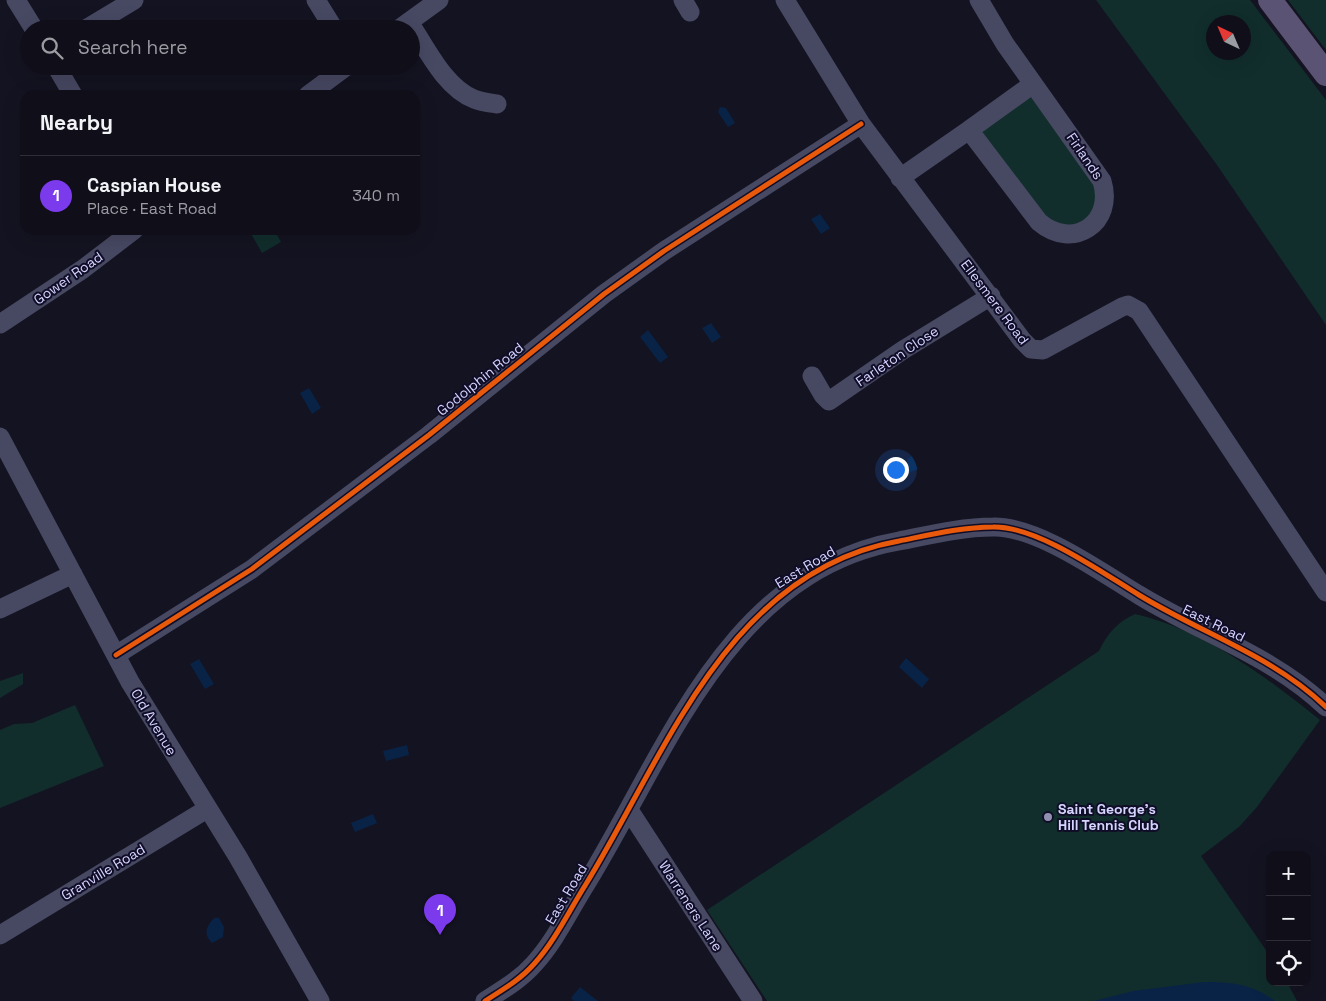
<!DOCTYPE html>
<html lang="en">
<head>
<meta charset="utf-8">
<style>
	:root { --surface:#0f0e19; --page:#1d1c26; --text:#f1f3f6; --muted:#9b9ca2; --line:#2f2e38; --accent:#7c3aed }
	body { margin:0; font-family:"Space Grotesk",sans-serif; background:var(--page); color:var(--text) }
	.controls { position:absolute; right:15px; bottom:15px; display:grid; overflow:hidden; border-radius:10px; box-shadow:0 5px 20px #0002 }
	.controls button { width:45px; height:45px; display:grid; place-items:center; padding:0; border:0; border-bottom:1px solid var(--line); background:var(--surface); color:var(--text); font:25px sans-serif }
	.compass { position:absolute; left:1206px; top:15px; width:45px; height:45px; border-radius:50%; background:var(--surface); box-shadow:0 5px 20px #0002; rotate:316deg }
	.you { position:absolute; left:895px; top:469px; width:18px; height:18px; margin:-12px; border:4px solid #fff; border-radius:50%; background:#1a73e8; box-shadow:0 0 0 8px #1a73e833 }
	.badge { display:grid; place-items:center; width:32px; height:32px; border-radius:50%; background:var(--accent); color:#fff; font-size:16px; font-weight:700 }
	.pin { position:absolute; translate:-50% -41px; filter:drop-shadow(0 1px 2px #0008) }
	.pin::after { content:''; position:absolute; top:26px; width:18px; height:15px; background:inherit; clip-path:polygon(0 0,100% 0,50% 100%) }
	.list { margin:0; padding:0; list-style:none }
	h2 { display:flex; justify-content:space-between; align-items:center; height:65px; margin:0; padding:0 20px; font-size:21px }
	h2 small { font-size:16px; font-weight:400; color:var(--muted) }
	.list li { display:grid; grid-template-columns:32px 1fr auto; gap:15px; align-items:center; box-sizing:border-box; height:80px; padding:0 20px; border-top:1px solid var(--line) }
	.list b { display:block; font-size:19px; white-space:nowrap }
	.list p { margin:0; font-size:16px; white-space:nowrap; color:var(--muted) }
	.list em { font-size:16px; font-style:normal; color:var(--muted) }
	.icon { flex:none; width:28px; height:28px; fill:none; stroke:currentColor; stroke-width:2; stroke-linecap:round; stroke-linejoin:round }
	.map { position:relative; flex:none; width:1326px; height:1001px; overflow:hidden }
	.search { position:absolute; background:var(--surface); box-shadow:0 5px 20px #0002; left:20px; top:20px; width:400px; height:55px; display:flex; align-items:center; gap:12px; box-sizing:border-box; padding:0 18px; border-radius:28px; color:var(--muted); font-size:19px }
	.panel { position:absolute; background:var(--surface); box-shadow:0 5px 20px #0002; left:20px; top:90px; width:400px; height:145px; border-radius:15px }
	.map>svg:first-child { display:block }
	.green { fill:#112e2c; fill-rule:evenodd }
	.water { fill:#092347 }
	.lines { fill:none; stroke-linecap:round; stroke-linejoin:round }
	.minor { stroke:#474862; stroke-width:19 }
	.major { stroke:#5b5373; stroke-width:24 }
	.cycleway-casing { stroke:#100d27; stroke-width:8 }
	.cycleway { stroke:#e8590c; stroke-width:5 }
	.poi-dot { fill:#9190b1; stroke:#100d27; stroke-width:2 }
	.labels { text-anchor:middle; stroke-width:4; stroke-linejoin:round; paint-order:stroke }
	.street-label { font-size:14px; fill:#d5d4ff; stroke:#100d27 }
	.poi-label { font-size:14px; font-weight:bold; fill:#d5d4ff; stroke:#100d27; text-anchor:start }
</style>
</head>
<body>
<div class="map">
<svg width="1326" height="1001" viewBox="0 0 1326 1001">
	<rect width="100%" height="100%" fill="#141321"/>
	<path class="green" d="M1096,0H1250L1326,100V325L1217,165ZM1214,22H1244V52H1214Z
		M1288,0H1326V50Z
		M1033,84L1102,181L1101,216L1055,233L969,130Z
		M249,230H267L270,235L275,231L281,242L262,253Z
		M1135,614C1204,630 1265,676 1320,720L1257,807L1239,827L1201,856L1270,956V982H1287L1297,1001H767L707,910L1099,651C1107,634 1117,622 1135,614Z
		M23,673V684L0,698V681Z
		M75,705L104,766L0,808V730L14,724L32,723Z"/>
	<path class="water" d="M720,107L726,108L735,123L728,127L718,112Z
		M820,214L830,228L821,234L811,219Z
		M711,323L721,337L712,343L702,328Z
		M648,330L668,357L660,363L640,337Z
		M309,388L321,408L312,414L300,393Z
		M912,456L918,469L901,476L897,468L908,464L907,459Z
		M906,658L929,679L922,688L899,667Z
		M199,659L214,684L205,689L190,664Z
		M407,745L409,755L386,761L383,751Z
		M373,814L377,823L355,832L351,823Z
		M214,918H219L224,927L223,937L212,943C203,934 206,927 214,918Z
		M1204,982C1232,982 1252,984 1275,1001H1094L1133,991Z
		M580,987L598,1001H574L571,998Z"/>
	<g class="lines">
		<path class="minor" d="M16,0L34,29
			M316,0L334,29
			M683,0L690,12
			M785,0L861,124L1022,340L1031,349L1043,350L1122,307L1128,305L1139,311L1326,592
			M409,22C426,47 444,87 474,99C481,102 490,103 497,104
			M86,29L134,0
			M399,29L439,0
			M56,66L73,95
			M308,95L347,66
			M969,130L1033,84
			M900,178L969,130L1039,222C1073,251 1115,223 1102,181L1005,44L979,0
			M0,324L83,269L134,230
			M812,376L823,395L829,401L903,350L991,296
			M0,437L130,682L238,857L320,1001
			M0,609L73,574
			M116,655L252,569L429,435L604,294L664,251L861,124
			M629,810L753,1001
			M0,935L207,809
			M485,1001C502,990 520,980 534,964C555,941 569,911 586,884C666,754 728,571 899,541C929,535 962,527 993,527C1037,526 1101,572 1139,595C1201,633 1273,656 1326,707"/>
		<path class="major" d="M1270,0L1326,74"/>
		<defs>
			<path id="cycleway" d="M116,655L252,569L429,435L604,294L664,251L861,124
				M485,1001C502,990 520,980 534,964C555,941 569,911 586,884C666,754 728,571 899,541C929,535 962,527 993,527C1037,526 1101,572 1139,595C1201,633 1273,656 1326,707"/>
		</defs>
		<use href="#cycleway" class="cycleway-casing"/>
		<use href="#cycleway" class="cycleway"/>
	</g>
	<circle class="poi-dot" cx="1048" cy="817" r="5"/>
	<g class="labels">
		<g class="street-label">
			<text transform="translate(1085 156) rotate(56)" y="5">Firlands</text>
			<text transform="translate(68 278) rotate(-35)" y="5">Gower Road</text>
			<text transform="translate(995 302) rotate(53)" y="5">Ellesmere Road</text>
			<text transform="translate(897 356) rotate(-34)" y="5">Farleton Close</text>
			<text transform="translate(480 379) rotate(-39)" y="5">Godolphin Road</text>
			<text transform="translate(805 567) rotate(-31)" y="5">East Road</text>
			<text transform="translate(1214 623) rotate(26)" y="5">East Road</text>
			<text transform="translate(154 722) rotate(59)" y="5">Old Avenue</text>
			<text transform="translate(103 872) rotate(-31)" y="5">Granville Road</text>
			<text transform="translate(566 894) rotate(-59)" y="5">East Road</text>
			<text transform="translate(691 906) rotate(57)" y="5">Warreners Lane</text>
		</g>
		<g class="poi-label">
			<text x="1058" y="814">Saint George's<tspan x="1058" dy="16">Hill Tennis Club</tspan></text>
		</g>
	</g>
</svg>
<div class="controls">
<button>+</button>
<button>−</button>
<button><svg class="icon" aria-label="locate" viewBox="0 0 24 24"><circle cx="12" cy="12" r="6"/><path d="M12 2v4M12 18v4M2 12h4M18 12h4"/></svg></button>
</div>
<svg class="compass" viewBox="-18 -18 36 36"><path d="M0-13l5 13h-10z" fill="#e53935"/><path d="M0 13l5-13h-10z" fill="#9b9ca2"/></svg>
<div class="you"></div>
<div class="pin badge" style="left:440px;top:935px">1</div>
<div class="search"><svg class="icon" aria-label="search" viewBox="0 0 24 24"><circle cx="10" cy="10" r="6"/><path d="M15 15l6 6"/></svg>Search here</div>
<section class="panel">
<h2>Nearby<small></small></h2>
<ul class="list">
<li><span class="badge">1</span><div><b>Caspian House</b><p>Place · East Road</p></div><em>340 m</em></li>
</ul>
</section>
</div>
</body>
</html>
